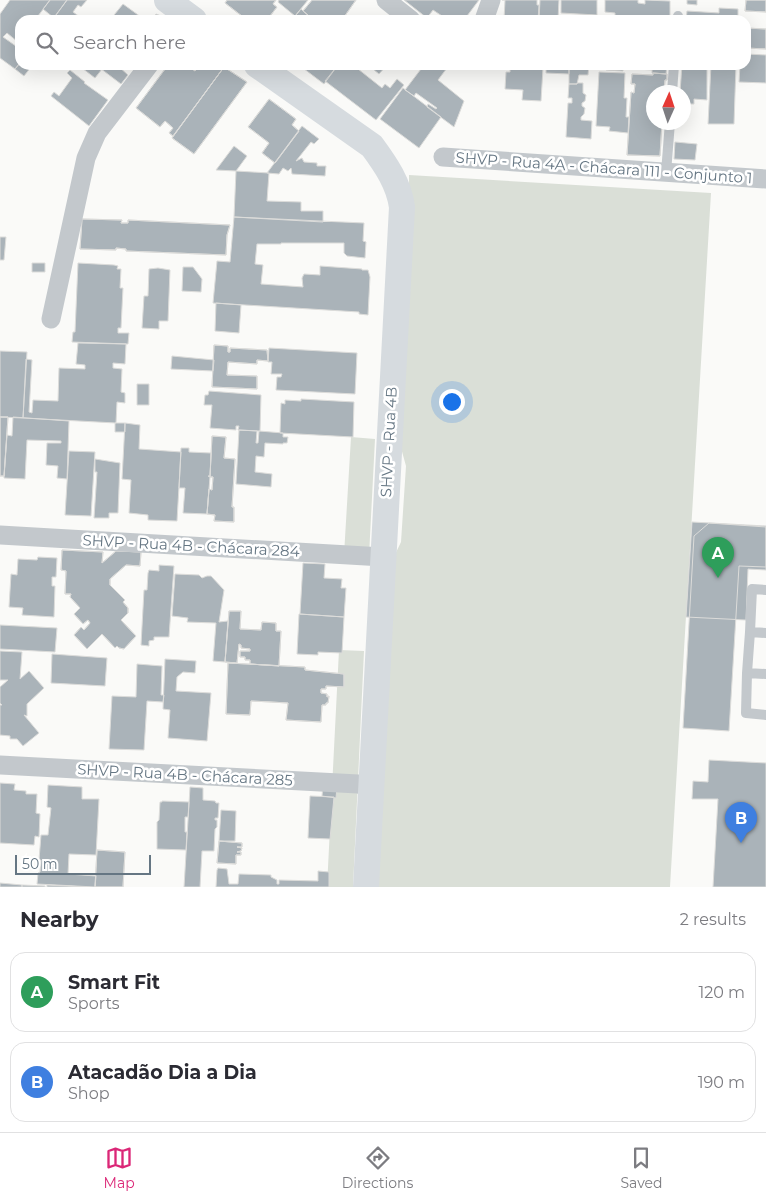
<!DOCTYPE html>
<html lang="en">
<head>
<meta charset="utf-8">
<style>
	:root { --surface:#fff; --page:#f2f2f3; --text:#2b2b33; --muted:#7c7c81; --line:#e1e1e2; --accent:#db2777 }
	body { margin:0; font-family:Montserrat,sans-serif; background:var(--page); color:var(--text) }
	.compass { position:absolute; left:646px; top:85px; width:45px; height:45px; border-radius:50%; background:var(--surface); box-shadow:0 5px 20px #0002; rotate:3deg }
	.scale { position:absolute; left:15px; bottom:12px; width:136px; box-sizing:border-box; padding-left:5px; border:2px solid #657683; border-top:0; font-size:14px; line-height:18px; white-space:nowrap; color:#657683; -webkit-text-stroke:4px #fff; paint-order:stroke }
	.you { position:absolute; left:451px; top:401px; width:18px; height:18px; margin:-12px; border:4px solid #fff; border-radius:50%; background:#1a73e8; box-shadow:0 0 0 8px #1a73e833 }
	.badge { display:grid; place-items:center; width:32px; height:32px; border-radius:50%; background:var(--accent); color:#fff; font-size:16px; font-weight:700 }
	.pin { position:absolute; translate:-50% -41px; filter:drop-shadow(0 1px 2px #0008) }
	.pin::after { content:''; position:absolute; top:26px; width:18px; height:15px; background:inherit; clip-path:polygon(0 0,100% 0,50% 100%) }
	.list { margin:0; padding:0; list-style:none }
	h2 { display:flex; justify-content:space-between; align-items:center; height:65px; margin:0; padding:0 20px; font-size:21px }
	h2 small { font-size:16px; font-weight:400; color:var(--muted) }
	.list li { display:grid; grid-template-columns:32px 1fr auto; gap:15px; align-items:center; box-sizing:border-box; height:80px; margin:0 10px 10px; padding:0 10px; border:1px solid var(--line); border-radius:15px }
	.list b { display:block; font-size:19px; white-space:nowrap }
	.list p { margin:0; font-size:16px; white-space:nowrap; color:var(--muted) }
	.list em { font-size:16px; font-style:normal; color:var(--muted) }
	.icon { flex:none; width:28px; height:28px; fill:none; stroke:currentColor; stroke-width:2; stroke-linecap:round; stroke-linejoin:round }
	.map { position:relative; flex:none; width:766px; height:887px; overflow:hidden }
	.search { position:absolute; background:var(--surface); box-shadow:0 5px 20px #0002; left:15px; right:15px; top:15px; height:55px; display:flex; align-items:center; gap:12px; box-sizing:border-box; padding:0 18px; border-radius:15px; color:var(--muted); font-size:19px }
	.sheet { height:245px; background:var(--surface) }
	nav { display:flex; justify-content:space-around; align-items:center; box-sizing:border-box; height:70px; border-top:1px solid var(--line); background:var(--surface); font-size:14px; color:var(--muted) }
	nav a { display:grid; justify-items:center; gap:2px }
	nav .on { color:var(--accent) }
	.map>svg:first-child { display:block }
	.green { fill:#dadfd7 }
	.building { fill:#aab3b9; stroke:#dcdcda }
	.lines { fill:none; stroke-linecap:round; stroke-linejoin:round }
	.lane { stroke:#c3c8cc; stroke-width:10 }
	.street { stroke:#c3c8cc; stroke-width:19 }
	.secondary { stroke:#d6dbdf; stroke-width:26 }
	.labels { text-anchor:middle; stroke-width:5; stroke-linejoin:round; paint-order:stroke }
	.street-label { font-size:15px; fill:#657683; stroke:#fff }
</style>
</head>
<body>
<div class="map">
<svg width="766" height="887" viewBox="0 0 766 887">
	<rect width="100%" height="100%" fill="#fafaf8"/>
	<path class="green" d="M409,175L711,193L670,887H375L390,565L401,542L406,466L398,437L409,207Z
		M351,437L375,439L369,556L344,555Z
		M339,650L364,651L353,887H327Z"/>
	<path class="building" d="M10,0H50L35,20H20V40L18,42L7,33L3,37L20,49V63L15,69L0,58V14Z
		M50,0H67L54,18L43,9Z
		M67,0H87L81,7L78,5L73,12L84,20H52Z
		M227,0H276L273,4L277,7L267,20H247L225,3Z
		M227,0H276L273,4L277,7L267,20H247L225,3Z
		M279,0H308L295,16L278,2Z
		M312,0H356L342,20H314L303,11Z
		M312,0H356L342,20H314L303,11Z
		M404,0H479L464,20H448L433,10L427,18Z
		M502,0H537V5H539L538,20H504L505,0Z
		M540,0H559L558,20H539Z
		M561,0H597V15L561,13Z
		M605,0H638V3L645,4V0L670,1V20H615V13L605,12Z
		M687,0H697V5L687,4Z
		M746,0H766V12L745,11Z
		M746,0H766V12L745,11Z
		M123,4L145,20H110Z
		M719,8L738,9V20H686L687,11L719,13Z
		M301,9L303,11L314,20H292Z
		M156,14L161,16L162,20H150Z
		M746,28L766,29V49L746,48Z
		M746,28L766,29V49L746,48Z
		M746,54L766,55V83L739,82L740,65H746Z
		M20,63V65H35L33,68L31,67L24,76L15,69Z
		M83,65H96L102,69L95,78L82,68Z
		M96,65H117L128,75L121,84Z
		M168,65H194L191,68L195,71L199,66L198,65H221L224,67L173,136L169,133L173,128L165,121L160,127L136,108Z
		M168,65H194L191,68L195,71L199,66L198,65H221L224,67L173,136L169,133L173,128L165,121L160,127L136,108Z
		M299,65H338L324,84Z
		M338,65H353L382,88L385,84L390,88L397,79L404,85L376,120L325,81Z
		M368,65H387L379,74Z
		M424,65H442L447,68L438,80L464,101L454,127L427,107L428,104L436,109L437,108L416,93L414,96L405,90Z
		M517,65H540V68H543L541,101L522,100L523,90L505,89L506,72H510V66H517Z
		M546,65H569V74L546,73Z
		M569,65H589L588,75H579L577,84H569Z
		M607,65H667L666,74L652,73V70L623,68V71L606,70Z
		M682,65H707V100L694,99V104H684V92H680Z
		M711,65H736L734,124H708Z
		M224,67L247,82L194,154L172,138Z
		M224,67L247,82L194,154L172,138Z
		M70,70L85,82L84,83L108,100L89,126L51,96L54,92L59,96L72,78L67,73Z
		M599,72L625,73L624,98H627L626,117H629L628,133L609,131L610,127L596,126Z
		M653,73L667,74V80H665L664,92H654V122H662L660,156L627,155L631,92L634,93L635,84H631L632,74L653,75Z
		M653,73L667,74V80H665L664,92H654V122H662L660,156L627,155L631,92L634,93L635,84H631L632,74L653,75Z
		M577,83H583V93L586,95L585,101L582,103V106L585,108L584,114L581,117V120L592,121L591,139L566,137L568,103H572V98H568L569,84H577Z
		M403,88L441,117L419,148L380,119Z
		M269,99L296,119L292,125L299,131L275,163L262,153L269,143L248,127Z
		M269,99L296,119L292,125L299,131L275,163L262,153L269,143L248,127Z
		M302,126L319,139L314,144L311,142L296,161L302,158L304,162L317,163V166H326L325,176L292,174L291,168L288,171L283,168L279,174L267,173Z
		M675,142L697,144L695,160L674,159Z
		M234,146L247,156L236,171L216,170Z
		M236,171L269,173L267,201L301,202V211H323V222L234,217Z
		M234,217L364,223L363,241L366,242L365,258L347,256L344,253V243H281V244H257L255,264L263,265L261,284L303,287L302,278L304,274L320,275V266L362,269V270H368L370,277L368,315L359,314V312L213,303L217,261L230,262Z
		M82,219L122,220L121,223H128V220L230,225L227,235L226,255L126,251V249L116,248V250L80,249Z
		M82,219L122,220L121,223H128V220L230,225L227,235L226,255L126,251V249L116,248V250L80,249Z
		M0,237H6L4,260H0Z
		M32,263H45V272H32Z
		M78,263L114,265L118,266L117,269H121L120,288H123L121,328H118V333H129L128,344L72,342L73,332H75Z
		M183,267H193L202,279L201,292L182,291Z
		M158,268L170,270L168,321H159V329L142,328L144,296H148L149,269Z
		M216,303L241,305L239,333L215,331Z
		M78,343L126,344L125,364L113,363V368L122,369L121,392L125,393V403L117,402L116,423L23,418L26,359L32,360L29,412L32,413L33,400L58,401L59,368L85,369V365L76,364Z
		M214,345L228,346V352H230V348L267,350L268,361L257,360V364L228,362L227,375L257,376V389L212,387Z
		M214,345L228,346V352H230V348L267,350L268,361L257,360V364L228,362L227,375L257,376V389L212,387Z
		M269,348L357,353L355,394L276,390L277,377H281L282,374H271L272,362H268Z
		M0,351L27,352L23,418L0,417Z
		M172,356L214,360L213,371L171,369Z
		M137,384H149V405H137Z
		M209,391L261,395L260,431L238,430L239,426H236V430L210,428L212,405H204L205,395H208Z
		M301,399L354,402L353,437L280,433L281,403L285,404V400L301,401Z
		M0,417H8L4,476H0Z
		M0,417H8L4,476H0Z
		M13,417L69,421L67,479L57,478L58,466L46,465L47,443H61V441L27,440L25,479L4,478L7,435L12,436Z
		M115,423H125V432H115Z
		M125,423L140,425L139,449L181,452L177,521L148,520V515L129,513L131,480L122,479Z
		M239,430L257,431L256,443H258L259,431L283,433V437H288L287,443H283V444L265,443L264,457L256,456L255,472L272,474L271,487L236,484Z
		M212,436L226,437L224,458L235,459L232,507H234V522L214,521L215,515L207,514L209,489L212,490L213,477H210Z
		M212,436L226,437L224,458L235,459L232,507H234V522L214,521L215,515L207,514L209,489L212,490L213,477H210Z
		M181,448H189V452L211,453L210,476H208L210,477L207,514L183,513L185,488H179Z
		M69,451L95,452L91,516L65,515Z
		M95,459L120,463L118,513H109V518H94L97,472H95Z
		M692,522L766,526V570L748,569L746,620L686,617Z
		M709,523L766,527V567L739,566L729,731L683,728L694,536Z
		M62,550L103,552L102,563L116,551L141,552L140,566L126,565L110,579V585L125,600L123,602L128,608V613L121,620L136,636L124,649L119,648L117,646L115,648L102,634L87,649L74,635L81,627L84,630L90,623L88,620L83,624L74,614L80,608L70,597L71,594H65L66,571L61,570Z
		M62,550L103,552L102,563L116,551L141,552L140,566L126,565L110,579V585L125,600L123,602L128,608V613L121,620L136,636L124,649L119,648L117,646L115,648L102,634L87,649L74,635L81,627L84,630L90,623L88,620L83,624L74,614L80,608L70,597L71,594H65L66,571L61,570Z
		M38,557L57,558L56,577H52V586H55L54,617L22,615L23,608L9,607L11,574L17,575L18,559L37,560Z
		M303,563L325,564L324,578L342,579L341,588H346L344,617L300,614Z
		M159,565L174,566L169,637H154V640L149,641V646L141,645L144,590H147L148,573L149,570L159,571Z
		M175,574L199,575L202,578L207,576H211L224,590L219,622L228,621L225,662L213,661L216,623L187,622L188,618L172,616Z
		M229,611H241L240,629L261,630L262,622L276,623V631H281L279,666L250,664V660H245V657H240V651H250V649L241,648V645L239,644L237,663L225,662Z
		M229,611H241L240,629L261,630L262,622L276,623V631H281L279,666L250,664V660H245V657H240V651H250V649L241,648V645L239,644L237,663L225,662Z
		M299,614L344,617L342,653L318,652V655L297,654Z
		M0,625L57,628L55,652L0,649Z
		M0,651L22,652L20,679L29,671L44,688L27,704V716L24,715L39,733L23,746L17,739H10V736L0,735V705H2L0,703V687L8,680H0Z
		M52,654L107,658L105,686L51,683Z
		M165,659L196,661L195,673L183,672L177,677L176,691L211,693L207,741L168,738L170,710L163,709Z
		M228,663L305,667V670L344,674V687L326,686V689H321V693L327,694V697L329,696L328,703H326V705H322L321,722L286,720L288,703L271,702L251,701L250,715L226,714Z
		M228,663L305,667V670L344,674V687L326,686V689H321V693L327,694V697L329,696L328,703H326V705H322L321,722L286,720L288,703L271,702L251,701L250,715L226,714Z
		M137,664L162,666L161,695H164L163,702L147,701L144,750L109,749L112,696L136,697Z
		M709,760L766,763V887H713L718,799H692L693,781L708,782Z
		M0,783L15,784L14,790L26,791V794H37L36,813L40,814L39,837L35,836L34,845L0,843Z
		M48,785L82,787V799H99L96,855L69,854L68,874L96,876L95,887L37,884L38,873L40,872L41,860H39L41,835H48L51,808L47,807Z
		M323,786L337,787L336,798L322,796Z
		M190,787L203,788V800L215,801L216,803H219L218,818H215V820H217V827L215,829L214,851H202L200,887H184Z
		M310,796L334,797L330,839L308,838Z
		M162,801L189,802L188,817H185V832H187L186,850L157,849V822L159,820L160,802H162Z
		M221,810L236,811L235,841H219Z
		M219,841L242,843V847H237L242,848L241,851L237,852H241V855H236V864L217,863Z
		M219,841L242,843V847H237L242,848L241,851L237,852H241V855H236V864L217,863Z
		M97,850L125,852L123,887H95Z
		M97,850L125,852L123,887H95Z
		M218,868L227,869L229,884H238L239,874L271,875V877L277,880V884H279V880L318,881V871L329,872V887H216L217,870Z
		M0,883L22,885V887H0Z
		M22,885L45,886V887H22Z
		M47,885L87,887H47Z"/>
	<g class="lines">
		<path class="lane" d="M678,20V16
			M672,92L674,65
			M666,173L670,122
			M766,590L752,589L750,632L766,633
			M747,673L750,632
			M766,674L747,673L746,713L766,715"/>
		<path class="street" d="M386,0L411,20
			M484,20L491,0
			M443,157L766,179
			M51,319L86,158L97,133L149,65
			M0,535L383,557
			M0,765L358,784L370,787"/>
		<path class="secondary" d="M167,0L194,20
			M257,65L372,146C386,165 399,184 402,207L366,887"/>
	</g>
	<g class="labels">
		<g class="street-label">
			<text transform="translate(604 168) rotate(4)" y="5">SHVP - Rua 4A - Chácara 111 - Conjunto 1</text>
			<text transform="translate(389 442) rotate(-87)" y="5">SHVP - Rua 4B</text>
			<text transform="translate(191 546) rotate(3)" y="5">SHVP - Rua 4B - Chácara 284</text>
			<text transform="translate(185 775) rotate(3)" y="5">SHVP - Rua 4B - Chácara 285</text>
		</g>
	</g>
</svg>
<svg class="compass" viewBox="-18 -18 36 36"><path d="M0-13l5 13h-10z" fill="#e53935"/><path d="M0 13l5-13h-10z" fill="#7c7c81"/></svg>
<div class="scale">50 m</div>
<div class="you"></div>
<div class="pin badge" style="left:718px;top:578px;background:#2e9e5b">A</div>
<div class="pin badge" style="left:741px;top:843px;background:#3f7fe0">B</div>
<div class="search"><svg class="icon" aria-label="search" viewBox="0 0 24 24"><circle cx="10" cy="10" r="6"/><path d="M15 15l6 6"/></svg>Search here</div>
</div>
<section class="sheet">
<h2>Nearby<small>2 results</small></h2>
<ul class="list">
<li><span class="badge" style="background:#2e9e5b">A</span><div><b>Smart Fit</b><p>Sports</p></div><em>120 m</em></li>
<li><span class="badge" style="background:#3f7fe0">B</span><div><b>Atacadão Dia a Dia</b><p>Shop</p></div><em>190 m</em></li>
</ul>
</section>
<nav>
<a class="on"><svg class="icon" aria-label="map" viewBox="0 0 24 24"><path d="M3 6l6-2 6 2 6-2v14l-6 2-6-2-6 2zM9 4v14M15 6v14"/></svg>Map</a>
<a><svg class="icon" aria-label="directions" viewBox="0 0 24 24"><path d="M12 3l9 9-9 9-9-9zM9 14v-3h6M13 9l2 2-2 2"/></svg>Directions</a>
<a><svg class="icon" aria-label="saved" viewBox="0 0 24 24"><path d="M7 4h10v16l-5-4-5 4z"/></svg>Saved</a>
</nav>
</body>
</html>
